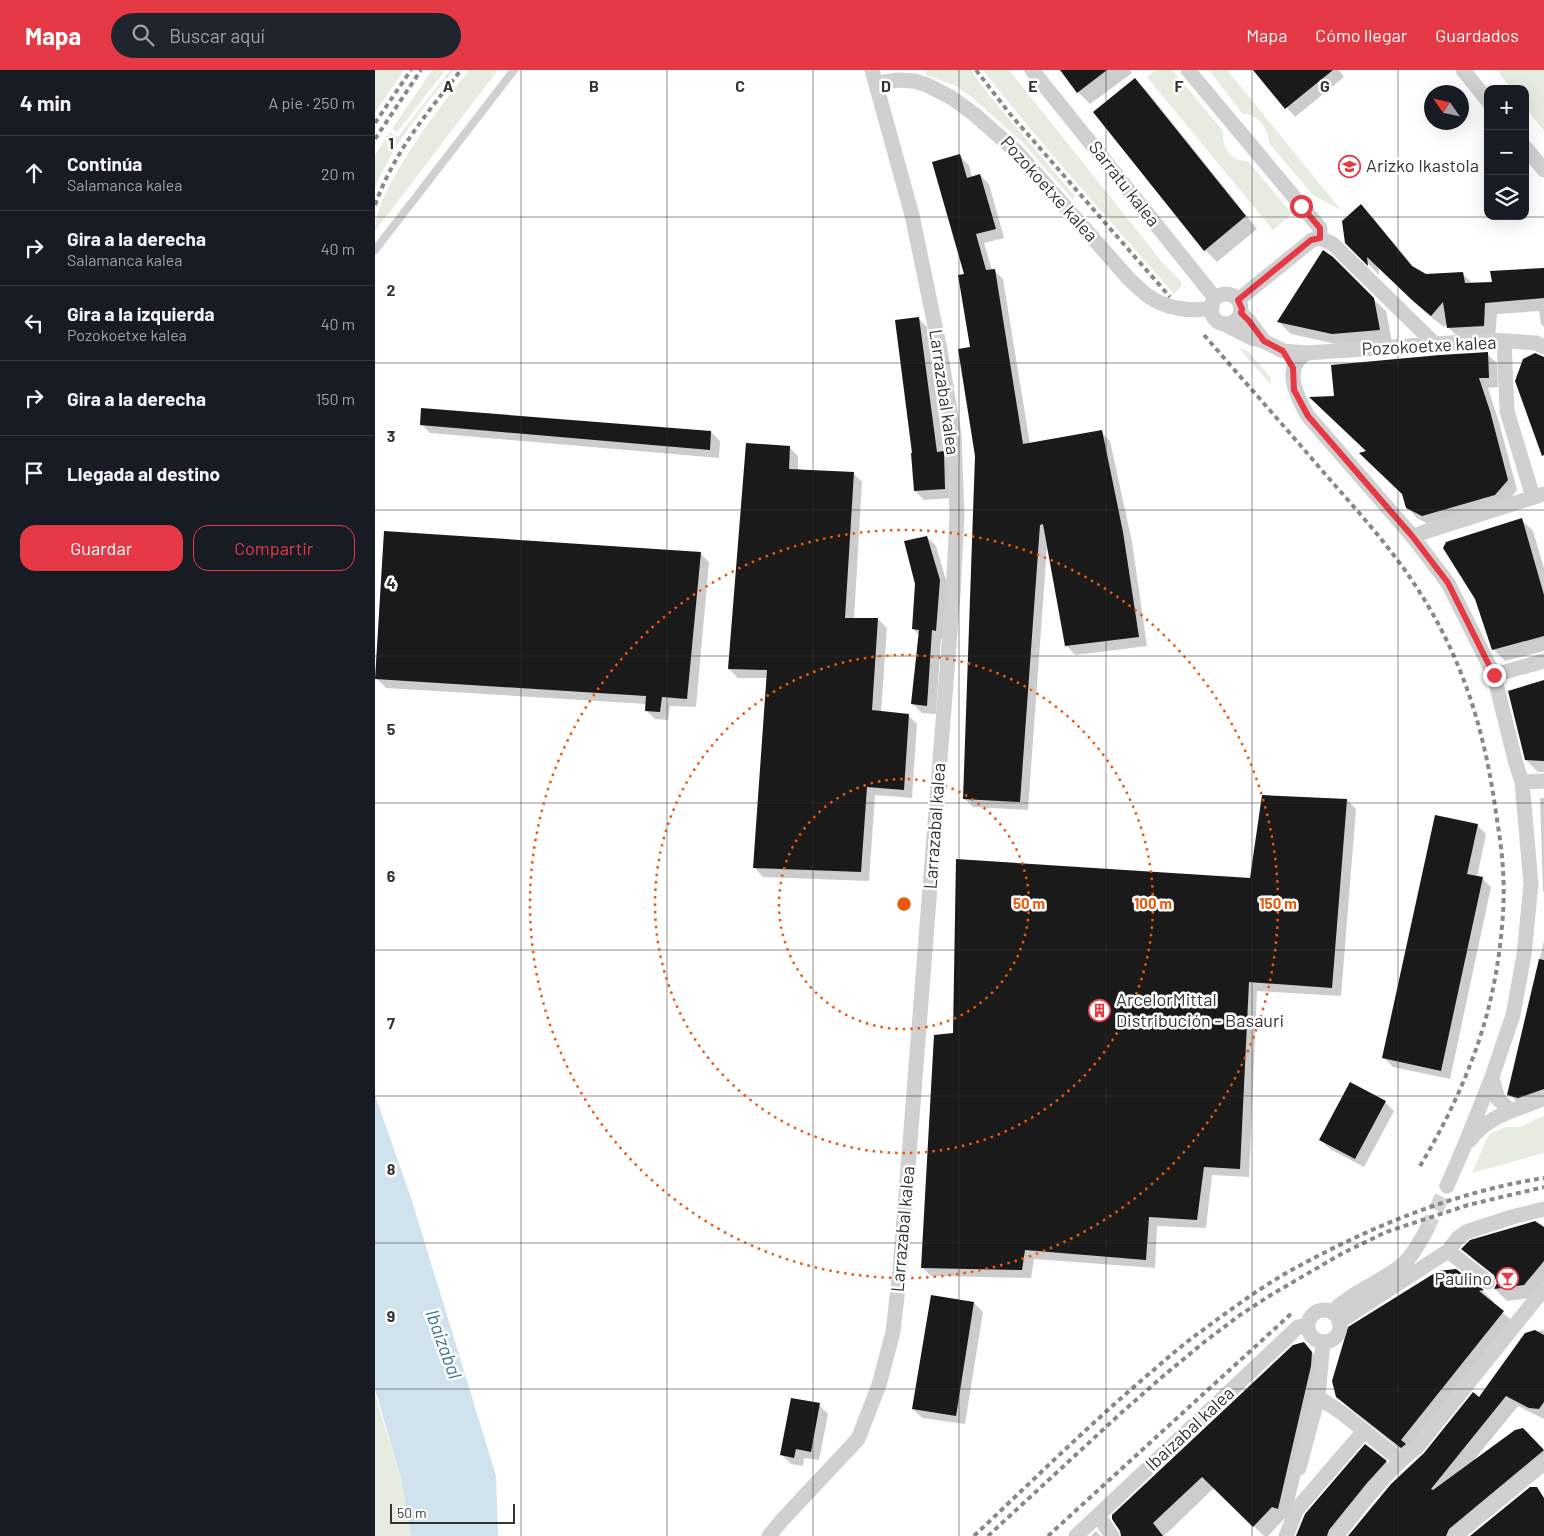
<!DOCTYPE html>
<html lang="es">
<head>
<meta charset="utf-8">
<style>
	:root { --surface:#171b24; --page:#20242c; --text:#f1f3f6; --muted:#9ea1a6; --line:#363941; --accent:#e63946 }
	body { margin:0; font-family:Barlow,sans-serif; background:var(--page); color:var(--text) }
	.controls { position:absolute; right:15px; top:15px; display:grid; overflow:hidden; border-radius:10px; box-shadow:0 5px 20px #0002 }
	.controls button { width:45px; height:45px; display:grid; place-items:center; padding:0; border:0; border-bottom:1px solid var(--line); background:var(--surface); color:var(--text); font:25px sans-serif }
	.compass { position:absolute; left:1049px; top:15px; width:45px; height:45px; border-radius:50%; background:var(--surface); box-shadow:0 5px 20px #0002; rotate:304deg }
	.scale { position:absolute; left:15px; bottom:12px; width:125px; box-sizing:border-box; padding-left:5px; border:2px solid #333; border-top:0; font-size:14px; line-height:18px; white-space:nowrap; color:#333; -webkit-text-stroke:4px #fff; paint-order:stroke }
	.stop { position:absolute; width:15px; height:15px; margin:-11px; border:4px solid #e63946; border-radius:50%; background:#fff }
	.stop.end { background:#e63946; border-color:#fff; box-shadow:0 1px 5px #0008 }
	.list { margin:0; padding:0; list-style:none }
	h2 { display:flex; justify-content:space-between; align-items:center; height:65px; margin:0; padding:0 20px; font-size:21px }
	h2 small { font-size:16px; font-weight:400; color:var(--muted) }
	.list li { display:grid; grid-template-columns:32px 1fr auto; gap:15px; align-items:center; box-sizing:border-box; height:75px; padding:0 20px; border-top:1px solid var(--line) }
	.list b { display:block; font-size:19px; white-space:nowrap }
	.list p { margin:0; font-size:16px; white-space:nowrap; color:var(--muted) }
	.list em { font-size:16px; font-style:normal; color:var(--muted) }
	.actions { display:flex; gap:10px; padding:15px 20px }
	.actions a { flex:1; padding:11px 0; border:1px solid var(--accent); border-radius:15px; text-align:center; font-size:18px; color:var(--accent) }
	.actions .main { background:var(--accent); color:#fff }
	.icon { flex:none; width:28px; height:28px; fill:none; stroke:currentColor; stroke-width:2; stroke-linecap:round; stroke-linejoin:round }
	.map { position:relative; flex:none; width:1169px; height:1466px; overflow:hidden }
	header { display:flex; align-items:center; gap:30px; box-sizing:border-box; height:70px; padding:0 25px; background:var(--accent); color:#fff }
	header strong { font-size:24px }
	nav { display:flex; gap:28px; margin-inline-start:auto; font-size:18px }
	.search { width:350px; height:45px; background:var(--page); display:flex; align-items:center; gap:12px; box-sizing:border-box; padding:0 18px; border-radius:28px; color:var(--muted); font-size:19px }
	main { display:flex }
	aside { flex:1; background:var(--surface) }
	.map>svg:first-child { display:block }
	.green { fill:#e6ecdf }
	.water { fill:#cfe2ee }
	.shadow { fill:#0003 }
	.building { fill:#1a1a1a }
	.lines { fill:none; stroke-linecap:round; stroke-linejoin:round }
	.street-tunnel { stroke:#d6d6d6; stroke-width:15; stroke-dasharray:15 8; stroke-linecap:butt }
	.lane { stroke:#d0d0d0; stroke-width:8 }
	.street { stroke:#d0d0d0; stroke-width:15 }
	.rail { stroke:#888; stroke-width:4; stroke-dasharray:5 4; stroke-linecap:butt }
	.route { stroke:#e63946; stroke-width:6 }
	.grid { fill:none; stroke:#333; stroke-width:1; stroke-opacity:0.55 }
	.ring { fill:none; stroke:#e8590c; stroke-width:2.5; stroke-dasharray:2.5 5 }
	.labels { text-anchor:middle; stroke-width:5; stroke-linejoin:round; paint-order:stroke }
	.poi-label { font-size:18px; fill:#333; stroke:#fff; text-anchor:start }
	.street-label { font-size:18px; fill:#333; stroke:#fff }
	.water-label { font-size:19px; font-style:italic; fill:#3f7597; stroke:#fff }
	.grid-label { font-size:16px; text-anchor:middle; font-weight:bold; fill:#333; stroke:#fff; stroke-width:5; stroke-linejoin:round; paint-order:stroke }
	.centre { fill:#e8590c; stroke:#fff; stroke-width:2.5 }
	.ring-label { font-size:15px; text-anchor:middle; font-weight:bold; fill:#e8590c; stroke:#fff; stroke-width:5; stroke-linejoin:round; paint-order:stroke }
</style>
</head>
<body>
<header>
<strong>Mapa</strong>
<div class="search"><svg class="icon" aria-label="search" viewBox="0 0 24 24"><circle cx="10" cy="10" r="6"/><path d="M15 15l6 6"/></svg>Buscar aquí</div>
<nav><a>Mapa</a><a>Cómo llegar</a><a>Guardados</a></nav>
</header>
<main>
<aside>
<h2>4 min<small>A pie · 250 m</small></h2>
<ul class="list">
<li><svg class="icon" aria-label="ahead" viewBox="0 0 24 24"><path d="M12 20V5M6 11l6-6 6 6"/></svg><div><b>Continúa</b><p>Salamanca kalea</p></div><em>20 m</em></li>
<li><svg class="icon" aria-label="right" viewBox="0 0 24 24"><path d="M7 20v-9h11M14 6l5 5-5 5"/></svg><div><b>Gira a la derecha</b><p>Salamanca kalea</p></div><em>40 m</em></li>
<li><svg class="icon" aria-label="left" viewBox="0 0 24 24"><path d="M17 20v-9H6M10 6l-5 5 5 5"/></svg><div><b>Gira a la izquierda</b><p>Pozokoetxe kalea</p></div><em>40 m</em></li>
<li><svg class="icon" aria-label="right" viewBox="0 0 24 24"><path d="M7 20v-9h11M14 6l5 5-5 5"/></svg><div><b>Gira a la derecha</b></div><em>150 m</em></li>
<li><svg class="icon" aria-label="arrive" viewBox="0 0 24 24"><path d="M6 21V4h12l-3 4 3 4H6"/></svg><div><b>Llegada al destino</b></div></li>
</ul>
<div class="actions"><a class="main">Guardar</a><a>Compartir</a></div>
</aside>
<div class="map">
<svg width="1169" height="1466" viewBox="0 0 1169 1466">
	<rect width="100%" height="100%" fill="#fff"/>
	<path class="green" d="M0,0H29L0,43Z
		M57,0H65L69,2L22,62L17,59Z
		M75,0H79C49,37 18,74 0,118V85L15,62L23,67Z
		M94,0H123L0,161C0,143 9,127 17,111C39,70 66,36 94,0Z
		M551,0H596L613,24L700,126L698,130L647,72L598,28L581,16L551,5Z
		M608,0H634L787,192L807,212L805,218L799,224C735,150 668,78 608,0Z
		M781,0H797L848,61C847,77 855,91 873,91L917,144L898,160L772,7Z
		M834,0H852L966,140L939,126L894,73L893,65L886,52L877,46L867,43Z
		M1122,0H1169V61L1150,37V19H1136Z
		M864,278L873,281L896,308L895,314Z
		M1169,1046V1083L1097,1103L1112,1068L1116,1063L1131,1057H1144Z
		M0,1324L26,1409L36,1466H0Z"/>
	<path class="water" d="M0,1025L37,1131L121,1406L123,1466H36L26,1409L0,1319Z"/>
	<path class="shadow" d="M686,0H755L757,3L715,34L703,22Z
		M880,0H964L969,7L920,47Z
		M760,9L772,21L882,159L842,192L830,180Z
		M585,86L594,95L597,108L605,105L614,114L629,168L609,173L617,200H619L628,209L655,374L726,362L735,371L757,472L772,576L700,585L691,575L672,477L653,740L598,737L589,728L602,385Z
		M986,136L998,148L1040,199L1050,206L1087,203L1098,214L1119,213L1169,200V257L1166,254L1164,241L1122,244L1120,268L1086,270L1074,258L1073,253L1069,257L1051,243L1003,196L1004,205L972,172Z
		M998,229L1011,241L1017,272L970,276L916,264L904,252Z
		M543,248L552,257L569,383L577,392L579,428L549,430L540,421L538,384Z
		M1112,284L1122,293L1123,317L1113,318L1124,352L1142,420L1130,435L1057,456L1042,448L1032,437L1028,424L993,382L960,327Z
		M46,354L336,362L345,371L344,388L55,363Z
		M414,377L423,386V401L478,403L487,412L479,549H503L512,558L506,642L533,645L542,654L537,728L500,725L494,811L388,807L380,798L393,608H363L354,599Z
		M1146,449L1158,461L1169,498V581L1130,591L1118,579Z
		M552,467L561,476L574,520L569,569H566L561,644L547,643L538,634L544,565L538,559Z
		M325,483L334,492L321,637L295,636L293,650L280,649L271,640L272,634L11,618L2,609Z
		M1169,611V702H1163L1151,690Z
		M1165,728H1169V822L1168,821Z
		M972,730L981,739L966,926L882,921L874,1107L837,1105L831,1158L782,1156L780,1198L659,1189L656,1208L556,1206L547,1197L579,964L876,810Z
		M1102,755L1111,764L1102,807L1107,808L1116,817L1075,1009L1018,997L1009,988Z
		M1169,871V1035L1146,1036L1134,1024Z
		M1010,1032L1019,1041L989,1097L955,1079L946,1070Z
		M1169,1158V1217L1161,1227L1132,1231L1120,1219L1124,1213L1122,1208L1100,1191L1088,1179Z
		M1081,1200L1108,1221L1119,1232L1116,1233L1141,1254L1038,1390L975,1339L963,1326Z
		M599,1233L608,1242L590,1354L547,1348L538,1339Z
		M1169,1260V1349L1143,1336L1099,1390L1148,1359L1169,1380V1400L1090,1466H975L1104,1329L1151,1264Z
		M929,1274L941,1286L948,1308L915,1450L910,1448L893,1466H889L839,1418L789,1466H747Z
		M444,1335L453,1344L444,1390L429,1388L428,1396L416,1394L407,1385Z
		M1011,1392L1022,1403L969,1466H922Z
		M721,1461L726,1466H716Z"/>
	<path class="building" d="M685,0H732L702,23Z
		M878,0H958L910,39Z
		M760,8L871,146L829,181L718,42Z
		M585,84L592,108L605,104L621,159L601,164L611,200L620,199L648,374L727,360L748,462L764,567L690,576L668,454L665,455L645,732L588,729L600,386L583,279L595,277L583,205L589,204L557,92Z
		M986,134L1037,196L1051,204L1088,202L1090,213L1117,212L1115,201L1169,198V228L1110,233L1109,256L1072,258L1068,232L1056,246L1038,231L992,187L993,196L970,173L967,151Z
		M948,180L958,187L999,228L1005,260L957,264L902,252Z
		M544,247L562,382L569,381L570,419L539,421L536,383H537L520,250Z
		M1113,282L1114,308H1104L1115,341L1133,410L1120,425L1047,446L1031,438L1027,424L984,383L991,381L934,327L959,326L956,295L1065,285Z
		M1160,283L1169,287V385L1167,386L1140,311L1148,289Z
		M46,338L336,361L335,380L45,355Z
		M371,373L415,376L414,399L479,402L470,548H503L497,640L534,644L529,720L492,717L486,802L378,798L392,600L353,599Z
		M1147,448L1169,525V566L1117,580L1100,529L1068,478L1071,472Z
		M9,461L326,482L312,629L287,627L285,642L270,641L271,626L0,609Z
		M552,466L565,510L561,561L557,560L552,636L536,634L544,560L537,559L540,514L529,471Z
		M1169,610V691L1150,690L1133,621Z
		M887,725L972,729L957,918L874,912L865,1099L829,1097L822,1150L774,1147L771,1190L650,1180L647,1200L546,1198L559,965L578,963L581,789L875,808Z
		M1060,745L1103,754L1092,804L1108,807L1066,1001L1007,988Z
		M1164,889L1169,890V1019L1143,1028L1132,1025Z
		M975,1012L1011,1031L980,1089L944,1070Z
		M1160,1151L1169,1157V1191L1149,1215L1119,1219L1122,1213L1119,1205L1086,1179L1095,1170Z
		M1081,1199L1109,1220L1104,1221L1129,1241L1026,1370L1031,1374L1026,1378L961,1327L957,1311L973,1257L1063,1201Z
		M556,1225L599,1232L581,1346L537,1339Z
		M1160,1260L1169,1265V1332L1164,1339L1154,1338L1131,1326L1056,1419L1058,1420L1140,1360L1148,1358L1169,1380L1074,1459L1071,1466H973L1016,1414L1049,1383L1098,1322L1104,1327L1150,1263Z
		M929,1272L937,1282L936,1296L903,1439L897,1437L878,1457L827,1407L778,1453L788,1466H746L745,1461L737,1449V1445L918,1275Z
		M416,1328L445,1333L436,1382L421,1379L419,1388L405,1385Z
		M990,1374L1012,1391L992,1413L954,1460L952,1466H921L930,1444Z
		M1155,1417H1162L1169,1428V1466H1095Z"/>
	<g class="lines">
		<path class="street-tunnel" d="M1051,1161L1072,1116"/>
		<path class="lane" d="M0,180L139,0"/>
		<path class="street" d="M657,0L840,228
			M813,0L945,158V168
			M1088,0L1113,31
			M502,13L524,10L539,11L552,15L577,28L599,44L641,81L754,209C760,214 765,220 772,225C790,239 815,242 837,238
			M1150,77L1169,100
			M836 239a15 15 0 1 1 30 0a15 15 0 1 1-30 0Z
			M863,230L937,170L945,168L958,174L1060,274
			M866,243L874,251L889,271
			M849,254L877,268L889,271L908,281L932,283L1118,270L1161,273L1169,277
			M1129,271L1132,341L1158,427
			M932,283C906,297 922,327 933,346L1038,467L1073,513L1119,605L1141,694L1147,712L1156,814L1149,885L1138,945L1117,1007L1089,1077L1072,1116
			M1038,467L1052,461L1169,424
			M1119,605L1169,591
			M1147,712L1169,711
			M1117,1007L1123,1029L1136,1041
			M1095,1070C1114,1044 1141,1041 1169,1028
			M1073,1181L1083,1168L1091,1162L1137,1147L1169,1139
			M933 1256a16 16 0 1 1 32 0a16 16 0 1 1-32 0Z
			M957,1242C977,1222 1004,1213 1026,1196C1037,1187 1044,1173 1051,1161
			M964,1252L1073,1181L1113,1212
			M943,1327L967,1343L1025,1390
			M924,1398L943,1327L948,1272
			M723,1445L737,1466
			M394,1466L408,1449L483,1369L504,1315L518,1262L525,1200L578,524L582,446L579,365L565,280L537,145L497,0
			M701,1466L923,1257L932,1255
			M911,1466L922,1439L989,1361
			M961,1466C987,1435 1009,1402 1042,1377L1169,1219
			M1080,1466L1169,1393"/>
		<path class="rail" d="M601,0L635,44L795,227
			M0,53L36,0
			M0,69L46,0
			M0,135C19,82 52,43 86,0
			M829,265C869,311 910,357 950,404C979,437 1009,470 1034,506C1085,580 1109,655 1121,743C1124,762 1127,781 1128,800C1131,840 1124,897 1114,936C1100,992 1075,1046 1045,1096
			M599,1466C655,1413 710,1359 768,1309C786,1294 802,1279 821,1265C854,1241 888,1215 924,1196C999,1155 1084,1121 1169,1108
			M613,1466L745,1344L787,1307L828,1273L865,1245L899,1223L968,1183L1011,1162L1093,1135L1169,1117
			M673,1466L918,1242"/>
	</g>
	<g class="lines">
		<path class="route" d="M926,136L945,158V168L936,170L863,230L867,239L866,243L874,251L889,271L908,281L918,298L919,320L933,346L1038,467L1073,513L1119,605"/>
	</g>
	<path class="grid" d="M146,0V1466M292,0V1466M438,0V1466M584,0V1466M731,0V1466M877,0V1466M1023,0V1466M0,147H1169M0,293H1169M0,440H1169M0,586H1169M0,733H1169M0,880H1169M0,1026H1169M0,1173H1169M0,1319H1169"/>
	<g class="ring">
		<circle cx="529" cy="834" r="125"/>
		<circle cx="529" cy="834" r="249"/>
		<circle cx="529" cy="834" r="374"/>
	</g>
	<defs>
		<symbol id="school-ring" viewBox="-11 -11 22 22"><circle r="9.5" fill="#fff" stroke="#e63946" stroke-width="1.5"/><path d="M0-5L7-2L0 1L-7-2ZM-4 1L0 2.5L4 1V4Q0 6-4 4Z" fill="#e63946"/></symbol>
		<symbol id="building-ring" viewBox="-11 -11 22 22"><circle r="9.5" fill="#fff" stroke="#e63946" stroke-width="1.5"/><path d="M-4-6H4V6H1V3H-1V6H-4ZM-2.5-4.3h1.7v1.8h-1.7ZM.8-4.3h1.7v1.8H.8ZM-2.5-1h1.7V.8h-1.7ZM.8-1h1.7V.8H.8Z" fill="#e63946"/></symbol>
		<symbol id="bar-ring" viewBox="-11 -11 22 22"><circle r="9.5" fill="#fff" stroke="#e63946" stroke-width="1.5"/><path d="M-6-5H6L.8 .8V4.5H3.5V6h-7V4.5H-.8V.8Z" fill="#e63946"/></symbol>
	</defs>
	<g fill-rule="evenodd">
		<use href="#school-ring" x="962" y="84" width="25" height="25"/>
		<use href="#building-ring" x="712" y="928" width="25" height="25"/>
		<use href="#bar-ring" x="1120" y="1196" width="25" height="25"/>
	</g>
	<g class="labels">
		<g class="poi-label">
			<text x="991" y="102">Arizko Ikastola</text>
			<text x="741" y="936">ArcelorMittal<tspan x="741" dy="21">Distribución - Basauri</tspan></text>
			<text x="1117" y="1215" text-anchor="end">Paulino</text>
		</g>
		<g class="street-label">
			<text transform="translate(749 114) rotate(52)" y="6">Sarratu kalea</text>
			<text transform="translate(674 119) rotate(48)" y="6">Pozokoetxe kalea</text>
			<text transform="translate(1054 276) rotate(-3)" y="6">Pozokoetxe kalea</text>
			<text transform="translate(569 322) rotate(82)" y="6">Larrazabal kalea</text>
			<text transform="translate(560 756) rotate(-86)" y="6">Larrazabal kalea</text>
			<text transform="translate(528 1159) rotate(-85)" y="6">Larrazabal kalea</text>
			<text transform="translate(815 1359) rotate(-43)" y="6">Ibaizabal kalea</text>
		</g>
		<g class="water-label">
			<text transform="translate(69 1274) rotate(70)" y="7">Ibaizabal</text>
		</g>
	</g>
	<g class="grid-label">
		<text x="73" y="22">A</text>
		<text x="219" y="22">B</text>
		<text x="365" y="22">C</text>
		<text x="511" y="22">D</text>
		<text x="658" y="22">E</text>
		<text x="804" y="22">F</text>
		<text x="950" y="22">G</text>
		<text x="16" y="79">1</text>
		<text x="16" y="226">2</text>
		<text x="16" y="372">3</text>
		<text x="16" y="519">4</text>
		<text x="16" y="665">5</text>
		<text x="16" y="812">6</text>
		<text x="16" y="959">7</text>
		<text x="16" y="1105">8</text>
		<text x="16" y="1252">9</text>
	</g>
	<circle cx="529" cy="834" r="8" class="centre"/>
	<g class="ring-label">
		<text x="654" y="839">50 m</text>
		<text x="778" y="839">100 m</text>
		<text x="903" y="839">150 m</text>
	</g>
</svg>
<div class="controls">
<button>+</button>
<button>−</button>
<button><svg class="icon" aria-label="layers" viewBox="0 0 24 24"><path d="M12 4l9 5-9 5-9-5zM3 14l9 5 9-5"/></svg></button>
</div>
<svg class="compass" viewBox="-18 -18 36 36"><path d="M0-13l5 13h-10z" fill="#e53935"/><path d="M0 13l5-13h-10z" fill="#9ea1a6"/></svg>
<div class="scale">50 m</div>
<div class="stop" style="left:926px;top:136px"></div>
<div class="stop end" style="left:1119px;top:605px"></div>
</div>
</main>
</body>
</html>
